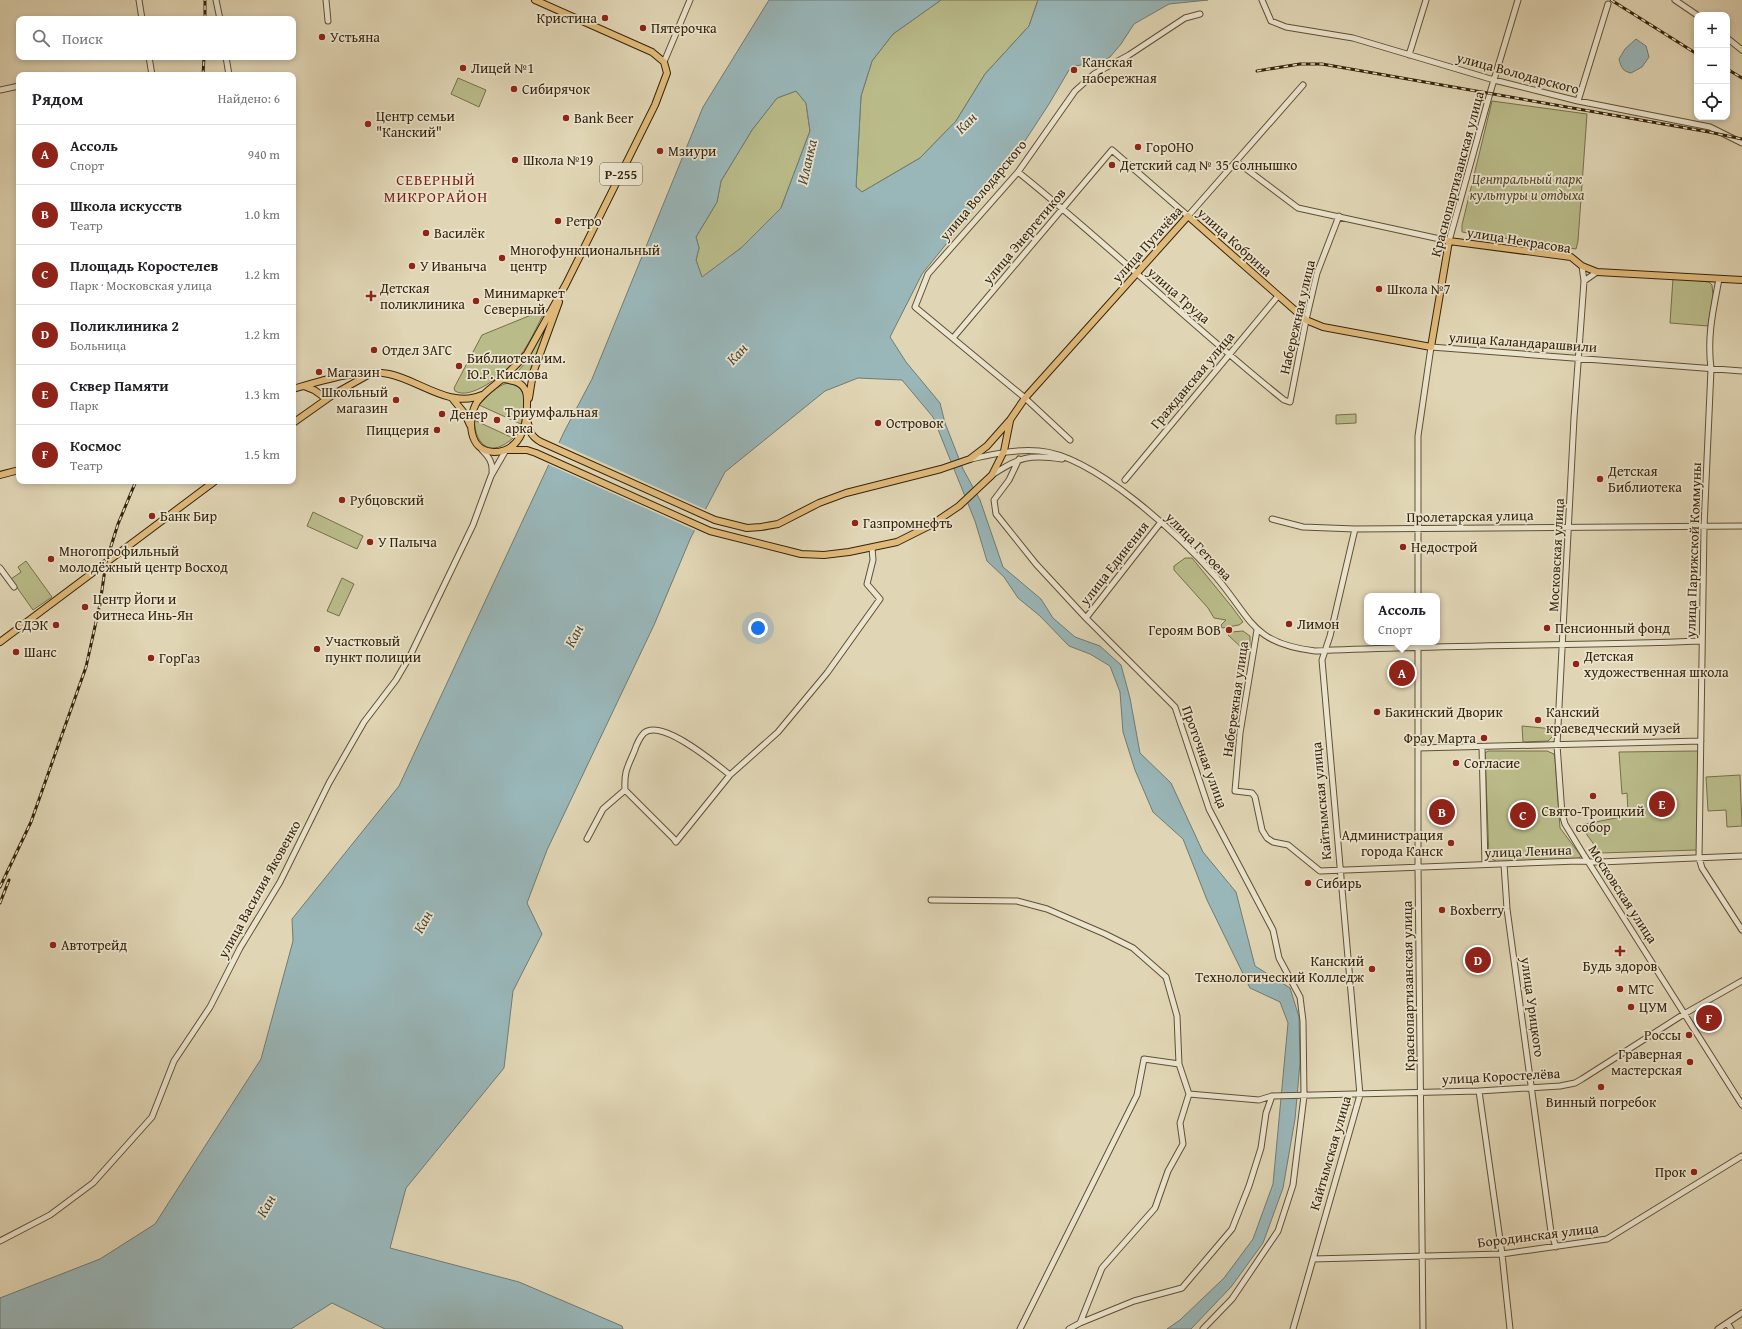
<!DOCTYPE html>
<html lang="ru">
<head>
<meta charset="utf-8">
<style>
	:root { --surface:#fff; --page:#f6f6f6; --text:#202124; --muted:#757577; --line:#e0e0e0; --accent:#8f2418 }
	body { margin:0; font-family:"Gentium Book Plus",serif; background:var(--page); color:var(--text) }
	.controls { position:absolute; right:12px; top:12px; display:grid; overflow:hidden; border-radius:8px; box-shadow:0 2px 6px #0003 }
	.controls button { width:36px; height:36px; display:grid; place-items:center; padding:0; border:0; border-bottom:1px solid var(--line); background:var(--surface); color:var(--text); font:20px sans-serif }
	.you { position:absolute; left:758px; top:628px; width:14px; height:14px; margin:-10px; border:3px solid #fff; border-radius:50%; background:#1a73e8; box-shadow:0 0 0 6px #1a73e833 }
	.badge { display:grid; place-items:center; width:26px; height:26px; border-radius:50%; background:var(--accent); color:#fff; font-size:13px; font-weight:700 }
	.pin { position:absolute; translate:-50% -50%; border:2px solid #fff; box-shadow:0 1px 4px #0006 }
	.popup { position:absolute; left:1364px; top:593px; width:76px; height:52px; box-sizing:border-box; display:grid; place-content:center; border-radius:8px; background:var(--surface); filter:drop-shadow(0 1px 3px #0005); font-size:13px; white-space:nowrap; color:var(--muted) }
	.popup b { font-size:15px; color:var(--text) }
	.popup::after { content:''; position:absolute; left:50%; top:100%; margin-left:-8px; border:8px solid transparent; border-top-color:var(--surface) }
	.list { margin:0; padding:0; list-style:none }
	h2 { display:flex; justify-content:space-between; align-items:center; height:52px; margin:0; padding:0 16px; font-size:17px }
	h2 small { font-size:13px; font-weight:400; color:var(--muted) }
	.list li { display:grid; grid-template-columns:26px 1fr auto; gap:12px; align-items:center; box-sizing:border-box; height:60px; padding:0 16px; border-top:1px solid var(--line) }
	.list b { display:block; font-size:15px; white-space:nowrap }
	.list p { margin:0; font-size:13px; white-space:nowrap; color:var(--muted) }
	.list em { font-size:13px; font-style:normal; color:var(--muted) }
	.icon { flex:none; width:22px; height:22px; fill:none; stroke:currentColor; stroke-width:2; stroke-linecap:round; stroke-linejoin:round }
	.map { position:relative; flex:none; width:1742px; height:1329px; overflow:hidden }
	.search { position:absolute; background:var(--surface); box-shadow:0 2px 6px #0003; left:16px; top:16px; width:280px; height:44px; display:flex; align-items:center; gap:10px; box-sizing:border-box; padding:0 14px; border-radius:8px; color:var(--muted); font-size:15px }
	.panel { position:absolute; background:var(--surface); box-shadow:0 2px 6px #0003; left:16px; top:72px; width:280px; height:412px; border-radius:8px }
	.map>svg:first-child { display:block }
	.green { fill:#b9bb89; stroke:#776f4a }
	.water { fill:#99b6b8; stroke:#717b72; fill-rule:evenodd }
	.pier { fill:#e0d5b4 }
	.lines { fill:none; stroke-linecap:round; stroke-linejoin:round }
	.minor-casing { stroke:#605034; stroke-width:7 }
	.major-casing { stroke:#35230a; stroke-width:8 }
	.minor { stroke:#ebe4ce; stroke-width:5 }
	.major { stroke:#e0ba7a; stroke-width:6 }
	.rail-casing { stroke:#35230a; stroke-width:3 }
	.rail { stroke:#ebe4ce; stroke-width:1.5; stroke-dasharray:4.5; stroke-linecap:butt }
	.poi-dot { fill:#8f2418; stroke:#ebe4ce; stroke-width:1.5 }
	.labels { text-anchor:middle; stroke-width:3.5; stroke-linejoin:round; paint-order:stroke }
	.shield { fill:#ebe4ce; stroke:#6c5d45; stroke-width:1 }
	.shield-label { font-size:13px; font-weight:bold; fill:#35230a }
	.poi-label { font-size:14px; fill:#35230a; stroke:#ebe4ce; text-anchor:start }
	.street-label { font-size:14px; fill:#35230a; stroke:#ebe4ce }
	.park-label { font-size:14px; font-style:italic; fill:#56492a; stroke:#ebe4ce }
	.water-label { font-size:15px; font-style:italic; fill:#4e4836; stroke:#ebe4ce }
	.neighbourhood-label { font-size:15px; letter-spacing:1px; fill:#7a1f14; stroke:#ebe4ce }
</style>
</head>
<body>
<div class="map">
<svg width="1742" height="1329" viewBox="0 0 1742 1329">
	<rect width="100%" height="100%" fill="#e0d5b4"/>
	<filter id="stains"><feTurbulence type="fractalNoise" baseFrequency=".005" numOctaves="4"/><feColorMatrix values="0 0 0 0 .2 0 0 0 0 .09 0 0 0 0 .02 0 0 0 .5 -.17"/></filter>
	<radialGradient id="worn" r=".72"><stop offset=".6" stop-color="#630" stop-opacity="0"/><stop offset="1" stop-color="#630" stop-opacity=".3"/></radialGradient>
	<path class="green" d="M941,0H1038L1029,26L985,74L956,121L920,158L862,192L856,187L861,96L872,61L893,34Z
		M458,78L486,90L479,107L451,94Z
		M796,91L806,103L810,131L781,208L741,248L702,278L696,260L699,248L696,237L717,202L721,181L752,130L777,98Z
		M1492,101L1587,114L1578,241L1576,249L1462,232V225Z
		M1673,278L1709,282L1712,285L1713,296L1708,326L1670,323Z
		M558,301L529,379L517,372L527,361Z
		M546,309C537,326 528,348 515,362C503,374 471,401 455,391L454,388L482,335Z
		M508,383C530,387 526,407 521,424L479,405C487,397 497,385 508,383Z
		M1356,414V423L1336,424V415Z
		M474,420L513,438C492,457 476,448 474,420Z
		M313,512L363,536L357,549L307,526Z
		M1185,558H1192L1232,607L1243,622L1239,625L1222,628L1221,625L1226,620L1214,618L1208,608L1174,570V566Z
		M26,561L52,597L33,610L11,579L21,572L18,567Z
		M342,578L354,584L339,616L327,611Z
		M1243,631L1250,636V645L1244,650L1228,635L1231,632Z
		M1522,726L1554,729L1553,736L1548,741L1523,742Z
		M1488,751H1547L1554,754L1555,759L1560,828L1581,856L1578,859L1497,862L1489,857L1485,753Z
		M1698,751L1697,850L1600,853L1580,825L1621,817V814L1628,813L1627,793L1622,794L1619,752Z
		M1740,775L1742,826L1727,827L1726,810L1708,811L1706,777Z"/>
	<path class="water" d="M769,0H941L893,34L872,61L861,96L856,187L862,192L920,158L956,121L985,74L1029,26L1038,0H1208L1169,4L1134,24L1121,44L1110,57L1099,63L1073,66L1069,70L1049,104L1006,170L922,274L890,337L906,362L940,403L945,423L963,469L980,500L1003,567L1041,599L1053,618L1075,637L1100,646L1121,665L1130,698L1140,753L1171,783L1203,852L1236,892L1255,966L1290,988L1299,1017L1300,1063L1295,1119L1283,1188L1263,1243L1231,1287L1191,1329H1167L1180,1320L1224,1278L1253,1239L1273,1184L1288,1023L1280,1002L1250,988L1207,900L1183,839L1153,812L1135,770L1123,732L1120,692L1110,666L1090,654L1069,646L1040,616L1018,598L1004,577L987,561L975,521L933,417L902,380L858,378L825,391L725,472L691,537L654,625L547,850L527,903L542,934L513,991L504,1068L406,1188L390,1248L519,1282L622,1326L623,1329H385L332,1303L291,1329H0V1298L100,1259L155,1224L261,1059L293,941L292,919L399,786L564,432L592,379L703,107ZM796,91L806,103L810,131L781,208L741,248L702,277L696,260L699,248L696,237L717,202L721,181L752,130L777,98Z
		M1636,39L1646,46L1649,57L1642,67L1631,73C1622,71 1621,67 1619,59L1625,49Z"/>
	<path class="pier" d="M557,442L707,510L696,531L547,464Z"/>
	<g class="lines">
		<defs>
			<path id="minor" d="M139,0L142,19
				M216,0L220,19
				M326,0L328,21
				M1262,0L1271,21L1286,27L1353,38L1494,80L1578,101L1710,127L1742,143
				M1675,0L1697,15
				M1727,38L1742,50
				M1409,55L1426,0
				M149,57L152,75
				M226,57L229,75
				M664,62L690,0
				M0,90L19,86
				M1578,101L1608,4
				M1237,162L1298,208L1449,241L1490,93L1518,0
				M1018,172C1109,245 1193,327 1284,400L1290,402L1306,320L1317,273L1339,216
				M1582,266L1584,281L1574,418L1557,745L1562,814L1565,824L1582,852L1742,1105
				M1719,279C1713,311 1707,335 1711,369L1704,527L1699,858L1702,868L1742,930
				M1584,281L1597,272
				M953,338L1112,150L1188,216L1303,85
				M1070,440L1025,398L915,307L928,274L1018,172L1075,91L1094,74L1129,55L1185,18L1200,14
				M482,450C489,457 493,463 492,472
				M971,459C994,454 1015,449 1039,451C1094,455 1180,536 1216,577C1252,619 1251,643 1315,651C1444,645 1573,646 1702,641
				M1019,459L1009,480L994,500L996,514L1036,564L1086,618L1175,707L1209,809L1273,930L1279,958L1300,997L1303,1021L1304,1096L1293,1185L1278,1231L1232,1299L1203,1329
				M992,475C1019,457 1030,454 1062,459
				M1125,480L1278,296
				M1272,519L1303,527L1355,529L1742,526
				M0,568L14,587
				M1418,596V436L1431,347L1742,371
				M1086,618L1161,522
				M1257,630L1240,733L1235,791L1252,793L1255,797L1262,830L1267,838L1273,842L1288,845L1320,871L1578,861L1600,862L1742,856
				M1418,642V867L1423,1329
				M1482,747L1485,864
				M1418,748L1701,741
				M625,790C624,772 627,768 634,752C636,746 640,737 644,733C662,718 716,764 730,775
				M587,839L603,809L625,790L674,839L676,842L730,775L778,732L827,673L880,599L867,584L873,560L872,548
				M1504,864L1507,909L1551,1232L1556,1247
				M931,900L1017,901L1047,909L1105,934L1133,948L1166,977L1177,1016L1179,1064L1189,1094L1180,1123L1183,1144L1168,1171L1155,1208L1102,1268L1080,1323L1069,1329
				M1479,1091L1502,1254L1510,1329
				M1189,1094L1259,1100L1272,1096L1479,1091L1560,1086L1575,1083L1582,1079L1684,1014L1742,981
				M0,1241L50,1215L93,1183L152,1117L174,1061L210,1007L240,948L280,882L329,783L364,722L396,680L410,656L473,525L491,476L506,450
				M1313,1259L1502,1254L1607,1239L1742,1156
				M1080,1323L1134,1301L1182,1288L1232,1229L1249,1186L1261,1148L1266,1113L1272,1096
				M1727,1323L1731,1329
				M1020,1329L1137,1095L1144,1059L1179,1064
				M1293,1329L1360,1095L1322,660L1330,636L1355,529
				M1718,1329L1742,1313"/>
			<path id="major" d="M502,379L527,354L566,284L655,105L667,73L664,62L652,52L535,0
				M502,379C510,380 520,381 524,388C528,393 527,400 527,406C527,427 519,452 494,452C468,452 467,418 477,402C483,393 494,386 502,379Z
				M304,386L314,390L327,399
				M293,389C320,381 361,368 389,374C419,380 450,409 482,395
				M452,398L465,414L470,425
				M529,398L533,373L559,302
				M527,418C529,430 530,436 541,442L715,520L747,528L761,527L778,524L819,503L846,493L941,469L970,459L987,446L1010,420L1025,398L1188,216L1306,320L1323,327L1431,347L1449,241L1571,257L1582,266L1597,272L1742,280
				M293,423L334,394L368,375
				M506,450H527L536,453L710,531L801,554L824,555L849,552L897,542L931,525L959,506L992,475L1004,451L1010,421
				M0,475L19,470
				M0,642L215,481"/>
		</defs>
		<use href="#minor" class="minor-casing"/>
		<use href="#major" class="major-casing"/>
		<use href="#minor" class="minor"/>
		<use href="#major" class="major"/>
		<defs>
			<path id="rail" d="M1611,0L1697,54
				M205,19V0
				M1727,69L1742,78
				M1257,71L1300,64H1322L1709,132L1742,139
				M203,75L204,57
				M0,887L31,822L86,667L100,604L106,562L118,524L136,481
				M0,903L9,880"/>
		</defs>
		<use href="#rail" class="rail-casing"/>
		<use href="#rail" class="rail"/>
	</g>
	<g class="poi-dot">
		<circle cx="605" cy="18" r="4"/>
		<circle cx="643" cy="28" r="4"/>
		<circle cx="322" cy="37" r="4"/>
		<circle cx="463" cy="68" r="4"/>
		<circle cx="1074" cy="70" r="4"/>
		<circle cx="514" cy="89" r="4"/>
		<circle cx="566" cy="118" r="4"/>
		<circle cx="368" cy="124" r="4"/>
		<circle cx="1138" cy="147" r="4"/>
		<circle cx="660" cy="151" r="4"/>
		<circle cx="515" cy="160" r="4"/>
		<circle cx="1112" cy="165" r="4"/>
		<circle cx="558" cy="221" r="4"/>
		<circle cx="426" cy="233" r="4"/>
		<circle cx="502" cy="258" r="4"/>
		<circle cx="412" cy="266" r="4"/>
		<circle cx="1379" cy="289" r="4"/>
		<path d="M369 290h4v4h4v4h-4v4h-4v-4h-4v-4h4z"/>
		<circle cx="476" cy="301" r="4"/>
		<circle cx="374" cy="350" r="4"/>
		<circle cx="459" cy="366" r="4"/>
		<circle cx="319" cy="372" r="4"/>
		<circle cx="396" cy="400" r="4"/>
		<circle cx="442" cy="414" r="4"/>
		<circle cx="497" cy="420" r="4"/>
		<circle cx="878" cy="423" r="4"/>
		<circle cx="437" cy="430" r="4"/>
		<circle cx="1600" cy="479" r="4"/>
		<circle cx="342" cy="500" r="4"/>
		<circle cx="152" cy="516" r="4"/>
		<circle cx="855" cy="523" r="4"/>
		<circle cx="370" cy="542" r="4"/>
		<circle cx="1403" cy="547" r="4"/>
		<circle cx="51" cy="559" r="4"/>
		<circle cx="85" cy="607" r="4"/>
		<circle cx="1289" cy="624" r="4"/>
		<circle cx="56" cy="625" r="4"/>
		<circle cx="1547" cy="628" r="4"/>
		<circle cx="1229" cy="630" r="4"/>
		<circle cx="317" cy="649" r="4"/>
		<circle cx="16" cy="652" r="4"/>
		<circle cx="151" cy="658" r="4"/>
		<circle cx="1576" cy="664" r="4"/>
		<circle cx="1377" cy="712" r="4"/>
		<circle cx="1538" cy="720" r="4"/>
		<circle cx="1484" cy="738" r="4"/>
		<circle cx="1456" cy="763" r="4"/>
		<circle cx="1593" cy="796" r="4"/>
		<circle cx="1451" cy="843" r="4"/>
		<circle cx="1308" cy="883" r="4"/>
		<circle cx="1442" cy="910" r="4"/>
		<circle cx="53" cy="945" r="4"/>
		<path d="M1618 945h4v4h4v4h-4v4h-4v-4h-4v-4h4z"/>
		<circle cx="1372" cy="969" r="4"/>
		<circle cx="1620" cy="989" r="4"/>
		<circle cx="1631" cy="1007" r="4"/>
		<circle cx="1689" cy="1035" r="4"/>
		<circle cx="1690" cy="1062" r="4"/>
		<circle cx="1601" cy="1087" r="4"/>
		<circle cx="1694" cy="1172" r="4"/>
	</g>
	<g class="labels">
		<rect class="shield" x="600" y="163" width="42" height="22" rx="3"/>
		<g class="shield-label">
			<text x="621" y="179">Р-255</text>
		</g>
		<g class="poi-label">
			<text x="597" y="23" text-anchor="end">Кристина</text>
			<text x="651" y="33">Пятерочка</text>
			<text x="330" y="42">Устьяна</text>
			<text x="1082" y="67">Канская<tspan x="1082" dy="16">набережная</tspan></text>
			<text x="471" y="73">Лицей №1</text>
			<text x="522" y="94">Сибирячок</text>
			<text x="376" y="121">Центр семьи<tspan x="376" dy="16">"Канский"</tspan></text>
			<text x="574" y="123">Bank Beer</text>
			<text x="1146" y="152">ГорОНО</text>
			<text x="668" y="156">Мзиури</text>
			<text x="523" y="165">Школа №19</text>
			<text x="1120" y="170">Детский сад № 35 Солнышко</text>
			<text x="566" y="226">Ретро</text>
			<text x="434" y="238">Василёк</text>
			<text x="510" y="255">Многофункциональный<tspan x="510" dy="16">центр</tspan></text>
			<text x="420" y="271">У Иваныча</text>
			<text x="380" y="293">Детская<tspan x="380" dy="16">поликлиника</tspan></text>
			<text x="1387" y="294">Школа №7</text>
			<text x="484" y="298">Минимаркет<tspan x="484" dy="16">Северный</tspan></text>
			<text x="382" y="355">Отдел ЗАГС</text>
			<text x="467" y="363">Библиотека им.<tspan x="467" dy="16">Ю.Р. Кислова</tspan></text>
			<text x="327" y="377">Магазин</text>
			<text x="388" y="397" text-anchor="end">Школьный<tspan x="388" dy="16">магазин</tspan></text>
			<text x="505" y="417">Триумфальная<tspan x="505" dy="16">арка</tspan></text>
			<text x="450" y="419">Денер</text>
			<text x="886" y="428">Островок</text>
			<text x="429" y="435" text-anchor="end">Пиццерия</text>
			<text x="1608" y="476">Детская<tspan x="1608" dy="16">Библиотека</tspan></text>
			<text x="350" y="505">Рубцовский</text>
			<text x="160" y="521">Банк Бир</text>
			<text x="863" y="528">Газпромнефть</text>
			<text x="378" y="547">У Палыча</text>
			<text x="1411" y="552">Недострой</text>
			<text x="59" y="556">Многопрофильный<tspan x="59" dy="16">молодёжный центр Восход</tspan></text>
			<text x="93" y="604">Центр Йоги и<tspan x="93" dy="16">Фитнеса Инь-Ян</tspan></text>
			<text x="1297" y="629">Лимон</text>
			<text x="48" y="630" text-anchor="end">СДЭК</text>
			<text x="1555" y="633">Пенсионный фонд</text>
			<text x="1221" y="635" text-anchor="end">Героям ВОВ</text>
			<text x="325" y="646">Участковый<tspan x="325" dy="16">пункт полиции</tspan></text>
			<text x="24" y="657">Шанс</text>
			<text x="1584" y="661">Детская<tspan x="1584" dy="16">художественная школа</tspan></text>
			<text x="159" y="663">ГорГаз</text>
			<text x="1385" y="717">Бакинский Дворик</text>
			<text x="1546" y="717">Канский<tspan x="1546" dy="16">краеведческий музей</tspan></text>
			<text x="1476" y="743" text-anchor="end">Фрау Марта</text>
			<text x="1464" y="768">Согласие</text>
			<text x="1593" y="816" text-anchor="middle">Свято-Троицкий<tspan x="1593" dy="16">собор</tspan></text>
			<text x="1443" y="840" text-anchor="end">Администрация<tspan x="1443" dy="16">города Канск</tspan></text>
			<text x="1316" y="888">Сибирь</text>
			<text x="1450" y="915">Boxberry</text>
			<text x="61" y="950">Автотрейд</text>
			<text x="1364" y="966" text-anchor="end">Канский<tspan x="1364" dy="16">Технологический Колледж</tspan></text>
			<text x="1620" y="971" text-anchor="middle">Будь здоров</text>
			<text x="1628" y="994">МТС</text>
			<text x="1639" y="1012">ЦУМ</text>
			<text x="1681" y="1040" text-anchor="end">Россы</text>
			<text x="1682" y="1059" text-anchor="end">Граверная<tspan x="1682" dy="16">мастерская</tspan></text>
			<text x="1601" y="1107" text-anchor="middle">Винный погребок</text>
			<text x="1686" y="1177" text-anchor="end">Прок</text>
		</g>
		<g class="street-label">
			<text transform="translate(1518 73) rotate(15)" y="5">улица Володарского</text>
			<text transform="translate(1457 174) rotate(-75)" y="5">Краснопартизанская улица</text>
			<text transform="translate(983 190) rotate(-50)" y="5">улица Володарского</text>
			<text transform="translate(1024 236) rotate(-50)" y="5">улица Энергетиков</text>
			<text transform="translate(1519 240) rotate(9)" y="5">улица Некрасова</text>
			<text transform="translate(1235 242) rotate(42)" y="5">улица Кобрина</text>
			<text transform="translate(1147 244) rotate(-48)" y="5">улица Пугачёва</text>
			<text transform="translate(1179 295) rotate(41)" y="5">улица Труда</text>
			<text transform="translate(1297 317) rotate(-77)" y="5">Набережная улица</text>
			<text transform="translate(1523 342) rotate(4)" y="5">улица Каландарашвили</text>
			<text transform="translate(1192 380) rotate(-50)" y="5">Гражданская улица</text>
			<text transform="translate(1470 516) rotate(-1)" y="5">Пролетарская улица</text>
			<text transform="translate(1199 546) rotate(46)" y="5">улица Гетоева</text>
			<text transform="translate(1693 550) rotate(-88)" y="5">улица Парижской Коммуны</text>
			<text transform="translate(1556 555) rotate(-87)" y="5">Московская улица</text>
			<text transform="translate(1114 563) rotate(-52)" y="5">улица Единения</text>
			<text transform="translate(1235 699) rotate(-82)" y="5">Набережная улица</text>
			<text transform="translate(1205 757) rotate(70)" y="5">Проточная улица</text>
			<text transform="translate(1321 801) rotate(-95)" y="5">Кайтымская улица</text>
			<text transform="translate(1528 851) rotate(-2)" y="5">улица Ленина</text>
			<text transform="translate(259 889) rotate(-61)" y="5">улица Василия Яковенко</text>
			<text transform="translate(1623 894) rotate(57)" y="5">Московская улица</text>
			<text transform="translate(1408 986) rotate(-91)" y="5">Краснопартизанская улица</text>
			<text transform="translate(1533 1007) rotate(82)" y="5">улица Урицкого</text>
			<text transform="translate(1501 1076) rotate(-3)" y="5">улица Коростелёва</text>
			<text transform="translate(1330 1153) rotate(-74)" y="5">Кайтымская улица</text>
			<text transform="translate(1538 1235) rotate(-7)" y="5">Бородинская улица</text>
		</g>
		<g class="park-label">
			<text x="1527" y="184">Центральный парк<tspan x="1527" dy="16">культуры и отдыха</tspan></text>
		</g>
		<g class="water-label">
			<text transform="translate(966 123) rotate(-45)" y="5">Кан</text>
			<text transform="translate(807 162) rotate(-77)" y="5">Иланка</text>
			<text transform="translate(737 354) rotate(-48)" y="5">Кан</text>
			<text transform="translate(574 636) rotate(-63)" y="5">Кан</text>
			<text transform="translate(423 922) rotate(-61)" y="5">Кан</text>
			<text transform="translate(266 1206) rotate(-61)" y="5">Кан</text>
		</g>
		<g class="neighbourhood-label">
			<text x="436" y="185">СЕВЕРНЫЙ<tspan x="436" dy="17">МИКРОРАЙОН</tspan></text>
		</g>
	</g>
	<rect width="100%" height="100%" filter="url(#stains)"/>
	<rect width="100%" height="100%" fill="url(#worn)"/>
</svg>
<div class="controls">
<button>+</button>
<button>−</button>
<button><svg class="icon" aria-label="locate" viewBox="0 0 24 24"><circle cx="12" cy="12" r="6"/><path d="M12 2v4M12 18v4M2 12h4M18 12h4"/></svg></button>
</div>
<div class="you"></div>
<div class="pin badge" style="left:1402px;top:673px">A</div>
<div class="popup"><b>Ассоль</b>Спорт</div>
<div class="pin badge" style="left:1442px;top:812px">B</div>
<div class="pin badge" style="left:1523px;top:815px">C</div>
<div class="pin badge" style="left:1478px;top:960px">D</div>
<div class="pin badge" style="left:1662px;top:804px">E</div>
<div class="pin badge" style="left:1709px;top:1018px">F</div>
<div class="search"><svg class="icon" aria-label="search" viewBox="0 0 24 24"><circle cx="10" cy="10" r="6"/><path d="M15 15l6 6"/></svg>Поиск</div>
<section class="panel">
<h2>Рядом<small>Найдено: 6</small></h2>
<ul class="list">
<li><span class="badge">A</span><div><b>Ассоль</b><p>Спорт</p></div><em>940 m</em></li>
<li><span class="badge">B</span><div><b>Школа искусств</b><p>Театр</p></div><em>1.0 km</em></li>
<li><span class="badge">C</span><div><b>Площадь Коростелев</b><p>Парк · Московская улица</p></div><em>1.2 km</em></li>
<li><span class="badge">D</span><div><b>Поликлиника 2</b><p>Больница</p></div><em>1.2 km</em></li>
<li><span class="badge">E</span><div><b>Сквер Памяти</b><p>Парк</p></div><em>1.3 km</em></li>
<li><span class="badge">F</span><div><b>Космос</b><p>Театр</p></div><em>1.5 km</em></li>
</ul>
</section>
</div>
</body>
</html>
